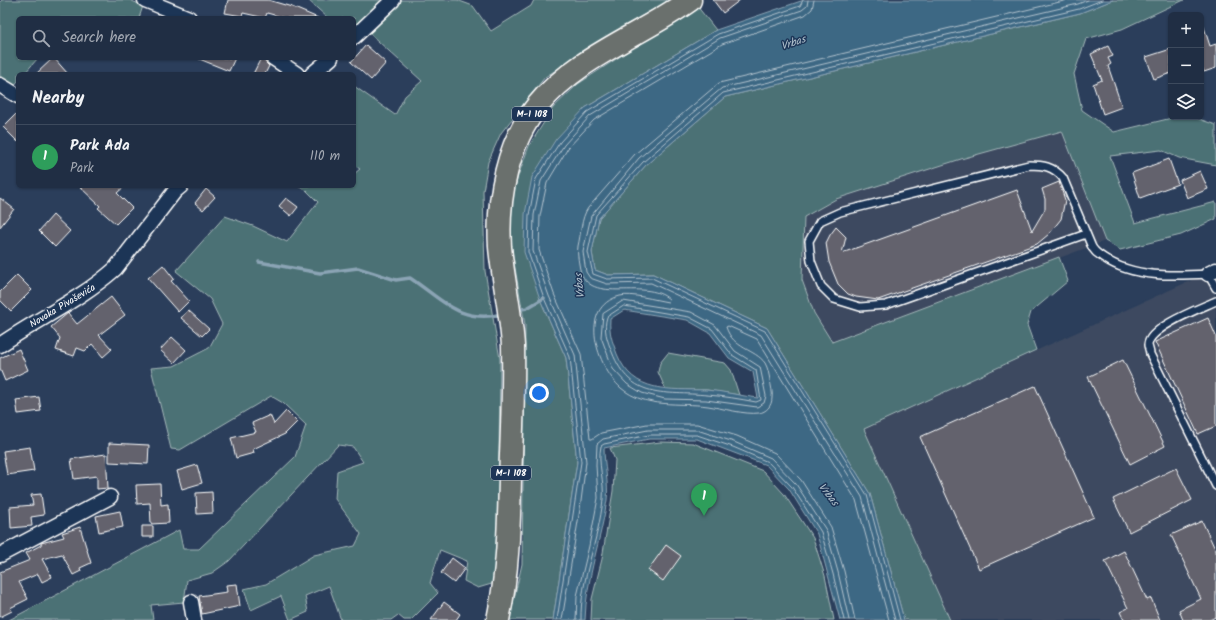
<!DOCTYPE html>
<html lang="en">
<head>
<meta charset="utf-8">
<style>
	:root { --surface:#202e44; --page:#28364b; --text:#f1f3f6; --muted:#a2a8b2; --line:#3d4a5d; --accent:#ff9aa2 }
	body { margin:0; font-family:Kalam,sans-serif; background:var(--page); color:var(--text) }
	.controls { position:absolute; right:12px; top:12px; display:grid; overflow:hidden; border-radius:6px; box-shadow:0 1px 3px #0004 }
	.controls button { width:36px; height:36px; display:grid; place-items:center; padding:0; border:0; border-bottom:1px solid var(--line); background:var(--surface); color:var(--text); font:20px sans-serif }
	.you { position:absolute; left:539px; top:393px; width:14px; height:14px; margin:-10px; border:3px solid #fff; border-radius:50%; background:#1a73e8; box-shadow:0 0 0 6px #1a73e833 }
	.badge { display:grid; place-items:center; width:26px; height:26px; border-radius:50%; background:var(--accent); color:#fff; font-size:13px; font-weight:700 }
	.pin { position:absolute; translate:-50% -33px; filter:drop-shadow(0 1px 2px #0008) }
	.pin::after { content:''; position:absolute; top:21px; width:14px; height:12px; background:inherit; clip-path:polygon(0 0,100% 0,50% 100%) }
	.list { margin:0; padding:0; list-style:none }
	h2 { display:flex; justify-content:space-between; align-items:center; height:52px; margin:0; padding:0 16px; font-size:17px }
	h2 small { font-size:13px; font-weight:400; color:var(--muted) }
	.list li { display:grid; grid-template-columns:26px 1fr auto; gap:12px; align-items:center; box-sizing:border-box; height:64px; padding:0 16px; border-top:1px solid var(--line) }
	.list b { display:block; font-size:15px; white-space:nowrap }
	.list p { margin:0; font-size:13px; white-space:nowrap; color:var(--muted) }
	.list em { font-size:13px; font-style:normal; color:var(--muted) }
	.icon { flex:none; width:22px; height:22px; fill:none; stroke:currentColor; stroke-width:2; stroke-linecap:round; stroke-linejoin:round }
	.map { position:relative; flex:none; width:1216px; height:620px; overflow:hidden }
	.search { position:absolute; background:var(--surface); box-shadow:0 1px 3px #0004; left:16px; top:16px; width:340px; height:44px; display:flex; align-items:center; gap:10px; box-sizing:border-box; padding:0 14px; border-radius:6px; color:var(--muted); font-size:15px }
	.panel { position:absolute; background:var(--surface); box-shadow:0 1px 3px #0004; left:16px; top:72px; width:340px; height:116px; border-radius:6px }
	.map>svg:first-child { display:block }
	.built { fill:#3c4960 }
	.green { fill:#4b7174; stroke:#a5b8ba }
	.water { fill:#3e6884; stroke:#8ba4b5; fill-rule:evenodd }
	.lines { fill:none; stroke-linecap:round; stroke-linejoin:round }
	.shore { stroke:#b2c3ce; stroke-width:1 }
	.stream { stroke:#8ba4b5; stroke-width:3.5 }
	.building { fill:#63626d; stroke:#fff }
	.service-casing { stroke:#fff; stroke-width:10 }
	.minor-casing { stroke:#fff; stroke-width:17 }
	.primary-casing { stroke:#fff; stroke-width:25 }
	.service { stroke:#1d3557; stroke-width:7 }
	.minor { stroke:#1d3557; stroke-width:14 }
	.primary { stroke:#6a706d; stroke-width:22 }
	.labels { text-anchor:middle; stroke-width:3; stroke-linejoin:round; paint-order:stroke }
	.shield { fill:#1d3557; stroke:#bbc2cd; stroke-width:1 }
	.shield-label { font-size:9px; font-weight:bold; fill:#fff }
	.street-label { font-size:10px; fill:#fff; stroke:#1d3557 }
	.water-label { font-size:11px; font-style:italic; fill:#b2c3ce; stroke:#1d3557 }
</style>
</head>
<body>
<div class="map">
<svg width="1216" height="620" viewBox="0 0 1216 620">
	<rect width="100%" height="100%" fill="#2b3e5b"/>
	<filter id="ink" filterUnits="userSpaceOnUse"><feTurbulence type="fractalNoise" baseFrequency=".025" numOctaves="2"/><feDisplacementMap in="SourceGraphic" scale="8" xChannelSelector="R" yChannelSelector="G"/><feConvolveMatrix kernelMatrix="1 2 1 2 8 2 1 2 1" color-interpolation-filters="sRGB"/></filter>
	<g filter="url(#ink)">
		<path class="built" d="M1062,131L1105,241L832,342L814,313L802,280L804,216L836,199L961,159Z
			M1205,274L1216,296V620H950L863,429Z"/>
		<path class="green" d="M2,0H130L143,6L139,18H18V58H38L24,74H18V81L12,88L0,79V2Z
			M308,0H382L354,28V18H328Z
			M402,0H457L473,6L491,31L531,6L534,0H670L633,21L545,77L501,133L488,162L483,191L485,271L500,359L498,559L495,583L478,588L464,581L467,561L440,550L430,583L438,593L411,620H404L398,615L391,620H341L329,586L305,596L308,612L290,620L281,596L251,610L244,589L266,584L314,555L355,546L361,534L335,499L337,471L363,462L353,447L338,445L229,561L212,573L187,580L184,602L151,605L153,620H9L179,530L183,549H199L295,457L306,425L283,403L271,396L180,450L171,449L151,368L174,366L209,348L222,324L210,299L176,271L225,216L253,226L287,242L318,202L306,190L297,186H354V174L360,169L354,165V86L395,115L405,96L422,81L368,32Z
			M1113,0H1184L1122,29L1086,39L1074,74L1082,110L1114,132L1176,117H1193L1216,125V165L1179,158L1161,150L1110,156L1135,223L1216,202V219L1181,235L1120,250L1105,241L1062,131L961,159L836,199L804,217L802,280L814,313L832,342L1059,257L1068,281L1031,312L1027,325L1036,350L864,429L950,620H904L870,494L767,328L653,274L608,275L595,270L592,252L599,218L646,165L725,97L1080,13Z
			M697,6L716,30L585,108L540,299L566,358L577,462L553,620H509L522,564L525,325L511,245L510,205L518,176L529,146L553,108L578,84Z
			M668,353L725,363L731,370L739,395L707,390H666L658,372L660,363Z
			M661,442L693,443L763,471L784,494L813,538L825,576L834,620H591L592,599L602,559L613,491L615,460L610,448Z"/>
		<path class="water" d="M804,0H1113L1080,13L725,97L646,165L599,218L592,252L595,270L608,275L653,274L767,328L870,494L904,620H840L817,534L789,489L766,465L697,439H649L604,448C604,465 609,483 607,500C601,540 586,579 585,620H553L577,462L566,358L540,299L524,252L525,214L532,177L556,139L585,108L716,30ZM624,310L687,320L710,333L729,358L753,372L758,398C741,396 723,391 706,390C670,389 633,394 617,354C612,340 609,334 610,319Z"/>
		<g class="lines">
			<path class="shore" d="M814,0L812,9L805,15L722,44L594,120L568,148L547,183L540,216L539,250L554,294L581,354L590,439H592L601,433L647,424H697L737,436L775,453L801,480L831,527L844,571L855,620
				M623,301L691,312L715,325L735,351L760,367L766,396L764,403L757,407L706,400L665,399L642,393L627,384L613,369L601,337L603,314Z
				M624,306L689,317L712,329L732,355L756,370L761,400L756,402C740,399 723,396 707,395C665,391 631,401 612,352C607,340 603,329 607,317Z
				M557,620L581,462L570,357L544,298L528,252L529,215L536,179L560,142L587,112L718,34L800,6L803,0
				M562,620L580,509L586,462L575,355L549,296L533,251L534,215L541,181L564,145L590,116L720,38L802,10L807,6L808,0
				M576,620L577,596L589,546L598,498L596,465L597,444L603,439L648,430H697L734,442L771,458L796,484L826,530L838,572L849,620
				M581,620C580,579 599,540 603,499C605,482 597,463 601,446L604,444L649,435H697L733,447L768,462L792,487L821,532L833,574L844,620
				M889,620L856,500L757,339L728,326L726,327C733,349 755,349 765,363C768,368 769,375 770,380C771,386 773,393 772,398C772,406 766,412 759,413C745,415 722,408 708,406C679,402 646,409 621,388C597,367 577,307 620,296C631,293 656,300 668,302L670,300C644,275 585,310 579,264C578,258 577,252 578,246C581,234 581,218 588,208L635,154L719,83L1068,0
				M895,620L862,497L761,335L651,283L607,284L590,278L586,272L583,252L591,216L639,158L722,88L1078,4L1088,0
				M900,620L867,495L765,331L652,278L607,279L593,274L588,252L596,215L643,162L723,93L1079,9L1102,0"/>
			<path class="stream" d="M259,262L320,273L358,268L396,280L410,278C443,300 459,324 503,314
				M517,310L527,308L544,298"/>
		</g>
		<path class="building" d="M228,0H268L292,7L318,18H285L267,13L265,18L243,13L242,16L225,13Z
			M713,0H740L723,13Z
			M1203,24L1210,46L1216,44V68L1204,72L1201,64V25Z
			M366,45L386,63L371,80L351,62Z
			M1108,46L1113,56L1108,58L1111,64L1108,66L1122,107L1103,114L1093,84L1102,80L1091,54Z
			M1171,49V73L1154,79L1146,57Z
			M54,58L68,74H36L53,58Z
			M197,58H235L229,71Z
			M261,58L269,66L265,74H253Z
			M18,112V142L3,127Z
			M1169,159L1178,184L1140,198L1132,173Z
			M1200,171L1208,189L1187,198L1180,180Z
			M1059,182L1065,200L1061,219L1049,234L1037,244L878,300L856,297L848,294L838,284L829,262L826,243L830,235L836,227L846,237L842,253L1017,190L1032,231L1045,209V199L1042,189Z
			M79,186H125L117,193L132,208L116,224L98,208L100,206Z
			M206,189L215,197L203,210L195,203Z
			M0,198L14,209L0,227Z
			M286,198L298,207L291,216L279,206Z
			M53,215L70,231L55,247L39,231Z
			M163,265L174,279L171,281L189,301L178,312L148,278Z
			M17,275L32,290L11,311L0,300V292Z
			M111,297L125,315L99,335L112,349L103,357L92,344L85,351L77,348L74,356L56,350L60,338L51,327L68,313L77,324Z
			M188,310L209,329L202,336L181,318Z
			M1208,318L1216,336V426L1198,434L1155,342Z
			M172,337L186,350L174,363L160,350Z
			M19,349L28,370L5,381L0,369V358Z
			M1123,360L1165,446L1130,464L1088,377Z
			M1035,386L1094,517L979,569L920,437Z
			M39,397L41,411L18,414L16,400Z
			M286,411L297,422L285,434L253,449L254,453L236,458L231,438L256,432L252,423L270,415L274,424Z
			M109,443L149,445L148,464L109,462Z
			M30,447L34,471L7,475L3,451Z
			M106,454L108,488L97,489V476L74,479L71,459Z
			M197,465L202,483L182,489L177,471Z
			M1176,468L1192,500L1129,532L1113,499Z
			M160,484L161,505L168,504L169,523L151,524L150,503L137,504L136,485Z
			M212,492L213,513L197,514L196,493Z
			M41,494L44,515L31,517L32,526L11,528L10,507L33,505L31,495Z
			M120,511L123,527L99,532L96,516Z
			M1202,521L1216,551V617L1209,620H1183L1179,610L1201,599L1171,535Z
			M142,526H153V537H142Z
			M80,527L91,563L80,568L81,571L73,575L62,554L42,559L52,577L42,582L38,574L19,582L28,599L10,608L12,611L0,617V572L30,560L26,553L41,545V543L64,537L62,533Z
			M666,545L681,556L663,581L648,570Z
			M1124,551L1147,600L1151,598L1160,620H1124L1120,612L1128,608L1105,561Z
			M452,558L465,568L454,583L441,573Z
			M237,584L240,606L202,614L199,596L227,592L226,585Z
			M444,602L460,614L456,620H431Z"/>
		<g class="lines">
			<defs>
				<path id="service" d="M1086,234L886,305L860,307L834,299L821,286L811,261L809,241L820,221L840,212L1029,165C1043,165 1053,166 1063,178L1091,245C1093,251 1098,254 1104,258C1133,278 1174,276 1208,274L1216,288
					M1216,301C1201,308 1149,327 1148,345C1148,347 1150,351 1150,354L1216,486"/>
				<path id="minor" d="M145,0L189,18
					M354,37L393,0
					M273,58L297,74
					M312,74L331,58
					M0,85L18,96
					M1208,274L1216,270
					M0,345C38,319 81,299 115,269L175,191L181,186
					M0,555L110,497
					M191,602L194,620"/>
				<path id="primary" d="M498,620C508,572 509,527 510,478C512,434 514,390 513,346C511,313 503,280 500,247C497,199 507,143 538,105C578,56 640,36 690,0"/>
			</defs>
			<use href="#service" class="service-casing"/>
			<use href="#minor" class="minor-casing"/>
			<use href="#primary" class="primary-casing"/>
			<use href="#service" class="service"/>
			<use href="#minor" class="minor"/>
			<use href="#primary" class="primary"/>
		</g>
	</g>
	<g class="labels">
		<g class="shield">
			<rect x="512" y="107" width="40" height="14" rx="3"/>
			<rect x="491" y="466" width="40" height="14" rx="3"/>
		</g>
		<g class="shield-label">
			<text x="532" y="117">M-I 108</text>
			<text x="511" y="476">M-I 108</text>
		</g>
		<g class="street-label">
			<text transform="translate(62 305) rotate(-31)" y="4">Novaka Pivaševića</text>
		</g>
		<g class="water-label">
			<text transform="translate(793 42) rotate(-18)" y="4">Vrbas</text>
			<text transform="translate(579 286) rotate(-96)" y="4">Vrbas</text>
			<text transform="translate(829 494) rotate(52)" y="4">Vrbas</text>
		</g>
	</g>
</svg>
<div class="controls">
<button>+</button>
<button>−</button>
<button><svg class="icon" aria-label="layers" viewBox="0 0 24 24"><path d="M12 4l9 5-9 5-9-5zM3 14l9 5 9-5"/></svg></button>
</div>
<div class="you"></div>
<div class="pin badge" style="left:704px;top:516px;background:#2e9e5b">1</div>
<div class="search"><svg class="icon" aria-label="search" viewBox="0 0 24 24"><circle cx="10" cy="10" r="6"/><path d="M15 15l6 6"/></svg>Search here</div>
<section class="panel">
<h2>Nearby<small></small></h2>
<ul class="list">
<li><span class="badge" style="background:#2e9e5b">1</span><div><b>Park Ada</b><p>Park</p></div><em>110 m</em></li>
</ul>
</section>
</div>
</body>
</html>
